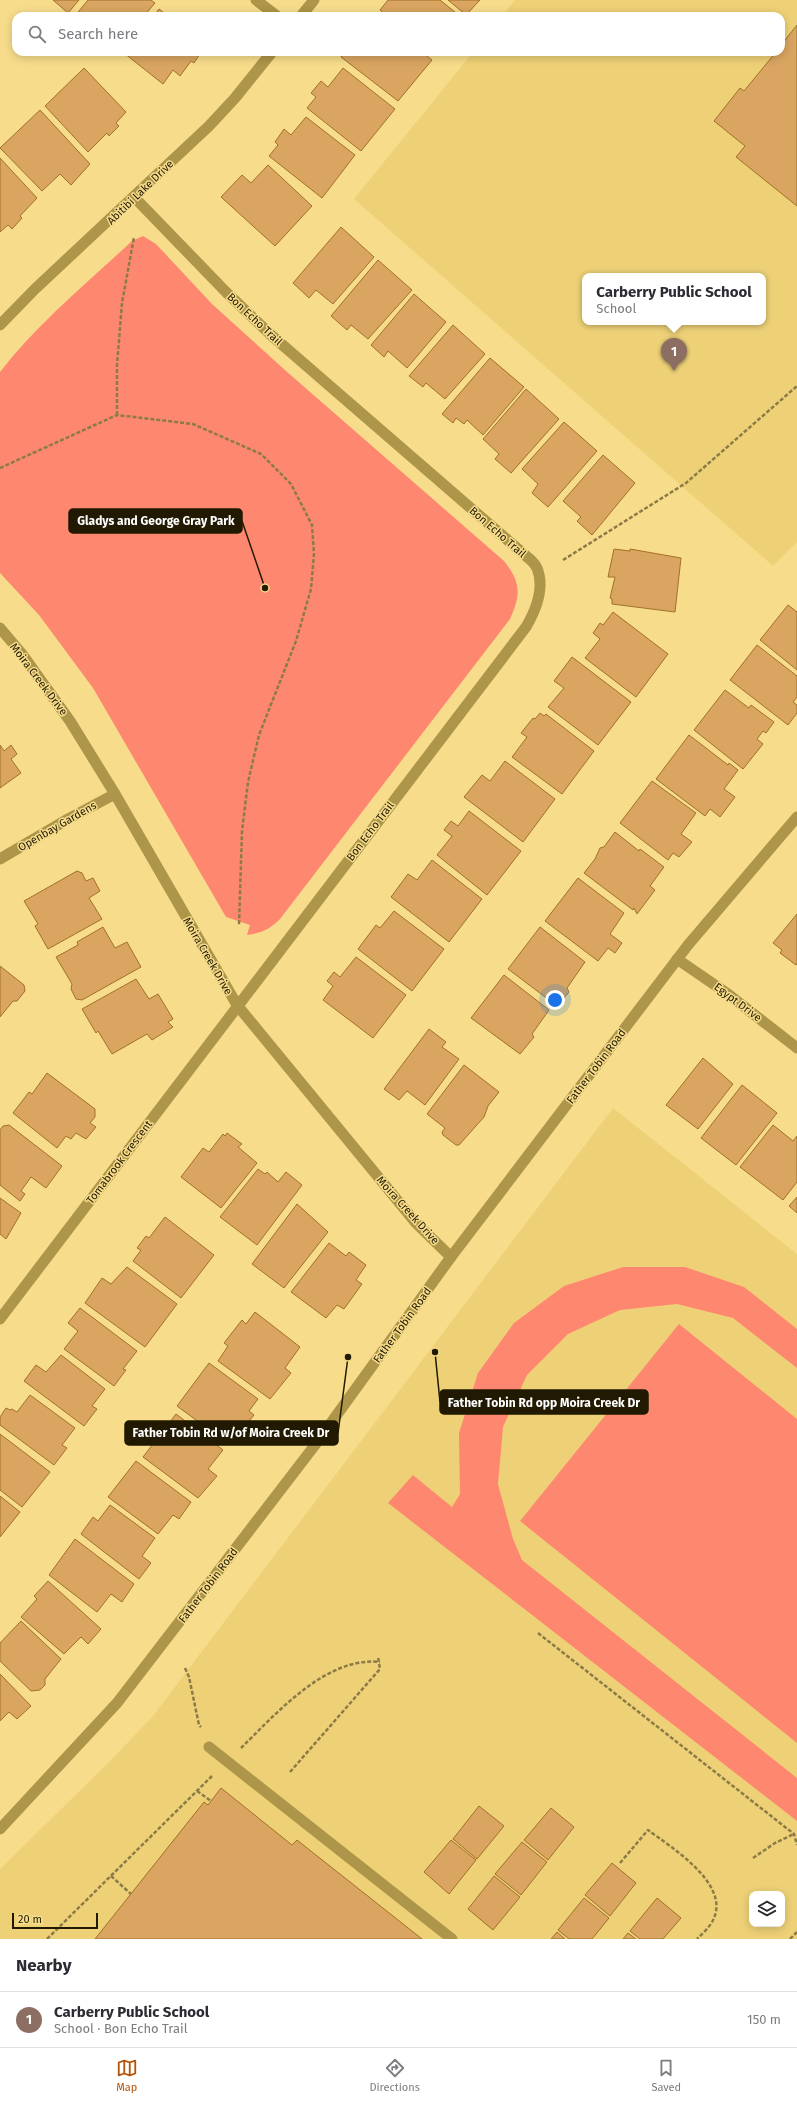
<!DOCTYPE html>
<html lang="en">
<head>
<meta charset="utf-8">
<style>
	:root { --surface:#fff; --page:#f2f2f3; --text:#2b2b33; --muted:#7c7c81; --line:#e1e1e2; --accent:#b45309 }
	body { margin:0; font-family:"Fira Sans",sans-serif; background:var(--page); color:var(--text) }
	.controls { position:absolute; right:12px; bottom:12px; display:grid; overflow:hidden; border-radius:8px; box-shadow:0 2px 10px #0003 }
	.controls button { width:36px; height:36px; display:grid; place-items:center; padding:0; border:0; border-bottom:1px solid var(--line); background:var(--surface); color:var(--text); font:20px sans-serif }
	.scale { position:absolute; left:12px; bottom:10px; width:86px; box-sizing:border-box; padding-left:4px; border:2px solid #211901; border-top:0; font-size:11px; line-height:14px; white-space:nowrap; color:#211901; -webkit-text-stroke:3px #f7dd8b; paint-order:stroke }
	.you { position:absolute; left:555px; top:1000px; width:14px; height:14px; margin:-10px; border:3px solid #fff; border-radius:50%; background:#1a73e8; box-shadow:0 0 0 6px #1a73e833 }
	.badge { display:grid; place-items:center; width:26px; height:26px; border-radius:50%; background:var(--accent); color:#fff; font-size:13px; font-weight:700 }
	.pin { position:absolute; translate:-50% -33px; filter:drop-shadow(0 1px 2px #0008) }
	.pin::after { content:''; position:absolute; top:21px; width:14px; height:12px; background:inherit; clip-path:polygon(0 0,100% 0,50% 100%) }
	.popup { position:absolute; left:582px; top:273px; width:184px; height:52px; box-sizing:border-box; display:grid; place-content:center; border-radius:8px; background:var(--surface); filter:drop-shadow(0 1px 3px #0005); font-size:13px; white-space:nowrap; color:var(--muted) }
	.popup b { font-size:15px; color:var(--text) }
	.popup::after { content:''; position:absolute; left:50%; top:100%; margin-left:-8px; border:8px solid transparent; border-top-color:var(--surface) }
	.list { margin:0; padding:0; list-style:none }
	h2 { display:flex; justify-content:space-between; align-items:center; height:52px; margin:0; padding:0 16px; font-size:17px }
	h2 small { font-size:13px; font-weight:400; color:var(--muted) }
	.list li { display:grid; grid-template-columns:26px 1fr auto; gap:12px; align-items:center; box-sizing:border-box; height:56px; padding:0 16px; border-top:1px solid var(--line) }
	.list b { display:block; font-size:15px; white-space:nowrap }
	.list p { margin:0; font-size:13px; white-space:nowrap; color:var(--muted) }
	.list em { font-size:13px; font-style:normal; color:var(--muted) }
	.icon { flex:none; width:22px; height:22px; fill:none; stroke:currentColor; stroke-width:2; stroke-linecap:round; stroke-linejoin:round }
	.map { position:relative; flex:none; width:797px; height:1939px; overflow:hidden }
	.search { position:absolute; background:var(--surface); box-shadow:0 2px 10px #0003; left:12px; right:12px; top:12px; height:44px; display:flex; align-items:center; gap:10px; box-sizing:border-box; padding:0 14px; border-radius:12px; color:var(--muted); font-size:15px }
	.sheet { height:108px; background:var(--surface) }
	nav { display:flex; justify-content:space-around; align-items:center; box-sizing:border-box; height:56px; border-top:1px solid var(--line); background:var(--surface); font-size:11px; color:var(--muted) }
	nav a { display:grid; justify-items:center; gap:2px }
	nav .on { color:var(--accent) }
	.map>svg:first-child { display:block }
	.built { fill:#eed177; fill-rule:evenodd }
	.green { fill:#fe876f }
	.building { fill:#d9a561; stroke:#a17029 }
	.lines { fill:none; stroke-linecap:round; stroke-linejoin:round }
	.path { stroke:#8c7b46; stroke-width:2.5; stroke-dasharray:4 2; stroke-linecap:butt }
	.service { stroke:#ad9549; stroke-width:11 }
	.minor { stroke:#ad9549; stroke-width:11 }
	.tertiary { stroke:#ad9549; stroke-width:11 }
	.labels { text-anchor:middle; stroke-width:3; stroke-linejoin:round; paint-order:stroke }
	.street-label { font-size:11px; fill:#211901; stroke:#f7dd8b }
	.leader { fill:none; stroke:#211901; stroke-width:1.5 }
	.callout-dot { fill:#211901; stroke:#f7dd8b; stroke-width:1.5 }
	.callout { fill:#211901; stroke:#211901; stroke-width:1.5 }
	.callout-label { font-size:12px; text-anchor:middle; font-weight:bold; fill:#fff }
</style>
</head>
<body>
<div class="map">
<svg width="797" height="1939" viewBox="0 0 797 1939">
	<rect width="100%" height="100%" fill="#f7dd8b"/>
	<path class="built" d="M515,0H797V542L773,566L354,199L473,52H781V16H502ZM585,276H763V322H585Z
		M613,1108L797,1254V1939H0V1869L110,1761L153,1716ZM752,1894H782V1924H752Z"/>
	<path class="green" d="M143,236L156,244L212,304L286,371L504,561C521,582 521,595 510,619L280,919C270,929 262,933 247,935L250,925L226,917L93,688L39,615L0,573V372C38,323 87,283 132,241Z
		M623,1267H685L744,1287L797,1329V1368L733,1318L677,1304L620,1310L568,1334L527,1375L503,1427L498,1484L513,1539L522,1560L797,1778V1821L388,1503L413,1475L452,1507L460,1494L459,1433L478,1373L514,1323L564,1286Z
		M679,1324L797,1419V1743L520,1521Z"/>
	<path class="building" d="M53,0H79L68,13Z
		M88,0H151L155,3L144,16H75Z
		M388,0H440L460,16H388L380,10Z
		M448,0H480L466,15Z
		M159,9L168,16H154Z
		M797,25V206L736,157L745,146L714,121L740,88L744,91L776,52H781V45Z
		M125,52H201L194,63L191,61L180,76L173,70L163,84L124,53Z
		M345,52H422L432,60L398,101L341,57Z
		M84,68L126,112L116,123L119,126L109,136L107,133L88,152L45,106Z
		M343,68L395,109L361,151L307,108L316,97L311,93L321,81L328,87Z
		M40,110L90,164L71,185L60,174L42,191L0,148Z
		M306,117L355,155L322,198L269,156L278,145L275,142L284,129L291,135Z
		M0,158L37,198L20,216L22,218L12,229L8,225L0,232Z
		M268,165L312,206L275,246L221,197L242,175L251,183Z
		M341,227L374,257L333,304L316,290L309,298L293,283Z
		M378,260L412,290L368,339L351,325L347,330L331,316Z
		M414,294L446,322L407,368L388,351L384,357L371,345Z
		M453,325L485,354L445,399L426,383L423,387L409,376Z
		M490,358L524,387L483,435L467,420L464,424L456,418L453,423L442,414Z
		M526,389L559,419L511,473L495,459L499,454L483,439Z
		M564,422L597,451L548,507L532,493L538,484L522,469Z
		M603,455L635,483L592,535L577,521L581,517L563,501Z
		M614,549L630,551V549L681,558L675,612L612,604V599L610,598L615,577H608Z
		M788,605L797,612V670L760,640Z
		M613,612L668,654L636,697L585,658L600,639L593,633L600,623L603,625Z
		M757,645L797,676V697L793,702L797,705V713L788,725L730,680Z
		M572,657L631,702L598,745L548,707L564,688L554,681Z
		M725,690L749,708L751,705L774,722L766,733L763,731L757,739L763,744L743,769L694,730Z
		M540,713L544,716L546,714L594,751L562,794L512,757L527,737L521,733L533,718L535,719Z
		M689,735L728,765L729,763L738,770L724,789L735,797L720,817L710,809L705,816L656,779Z
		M0,745L4,751L11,745L17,754L11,759L21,773L0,788Z
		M505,761L555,799L523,842L464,797L482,775L490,781Z
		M652,781L696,813L681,834L692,842L679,857L673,853L668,860L620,823Z
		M469,811L521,851L487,895L437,855L452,836L444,830L451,821L458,826Z
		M615,832L639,851L640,849L664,867L650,886L655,890L637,914L634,908L633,910L584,873L595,859L600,848L604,847Z
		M432,860L482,899L449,942L391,897L408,874L417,880Z
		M77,871L82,873L86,881L93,878L100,891L89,898L102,919L48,949L35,926L38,924L24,901Z
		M578,878L624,913L610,934L622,943L615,953L608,948L598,961L545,921Z
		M394,911L444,949L412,991L358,949L376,925L380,928Z
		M797,914V964L796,965L780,953L782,950L773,943Z
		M103,927L115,948L127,942L141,967L82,1000L76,999L71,989L72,984L56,957L78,945L77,942Z
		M540,927L585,962L567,988L569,992L557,1006L508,969Z
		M356,957L406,995L373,1038L323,1000L333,986L327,981L334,972L340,977Z
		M0,966L24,985L25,991L17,1001H13L0,1017Z
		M504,975L549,1010L532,1034L534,1037L520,1054L471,1018Z
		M136,979L149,999L158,994L173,1019L168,1022L173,1027L152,1040L147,1034L112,1054L98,1031L96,1033L82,1009Z
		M429,1029L446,1042L442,1047L459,1059L425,1105L407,1091L399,1100L384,1089Z
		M703,1058L733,1084L698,1129L666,1105Z
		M464,1065L499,1092L488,1106L484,1117L459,1145H456L443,1135L442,1132L445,1128L427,1114Z
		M47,1073L95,1109V1117L90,1123L96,1127L86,1139L76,1133L71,1139L66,1136L57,1148L13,1113L29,1092L32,1094Z
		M742,1085L777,1113L736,1165L701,1138Z
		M9,1125L62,1166L46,1188L31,1177L21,1191L25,1194L20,1201L0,1185V1130L3,1126Z
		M773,1125L793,1141L797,1136V1182L783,1200L740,1167Z
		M227,1133L242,1144L238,1147L257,1163L221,1208L181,1177L203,1148L209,1152L223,1134L225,1136Z
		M258,1169L265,1174L267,1172L278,1182L286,1172L302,1185L257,1245L220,1217Z
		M797,1197V1213L789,1206Z
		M0,1198L21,1213L6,1239L0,1234Z
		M297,1204L328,1232L284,1288L252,1264Z
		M165,1217L214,1255L181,1298L133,1261L141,1250L137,1248L146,1236L149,1238Z
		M329,1243L346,1256L349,1252L366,1265L356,1280L362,1284L344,1309L337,1305L326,1318L291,1292Z
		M127,1267L177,1304L145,1347L85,1303L102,1278L111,1284Z
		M80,1308L137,1351L123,1369L126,1370L114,1386L64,1349L78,1331L68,1323Z
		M255,1312L300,1347L285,1368L291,1373L270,1399L218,1361L228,1346L224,1343L242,1320L246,1324Z
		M61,1355L105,1389L92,1406L97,1409L84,1426L24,1381L36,1365L46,1372Z
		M209,1363L258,1399L249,1411L254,1415L245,1426L242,1423L227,1443L177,1406Z
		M30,1395L75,1428L62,1445L67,1448L54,1465L0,1425V1417L6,1408L10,1410L12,1409L17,1412Z
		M176,1414L223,1450L208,1469L217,1476L198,1498L143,1457Z
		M0,1434L50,1472L22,1507L0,1490Z
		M136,1461L191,1502L179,1519L173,1515L158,1534L108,1497Z
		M0,1496L20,1512L0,1537Z
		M110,1505L155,1538L142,1556L151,1563L139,1579L81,1534L93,1517L98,1521Z
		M75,1539L134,1584L122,1602L111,1594L97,1612L49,1575Z
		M48,1581L101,1629L88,1644L81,1637L64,1654L21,1617L37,1599L34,1596Z
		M21,1621L61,1659L45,1679V1685L40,1690L31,1691L0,1661V1643Z
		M0,1674L31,1706L17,1719L9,1712L0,1721Z
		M221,1788L292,1845L297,1840L422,1939H95L204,1802L208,1805Z
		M479,1806L504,1826L477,1859L453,1839Z
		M551,1808L574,1827L548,1860L524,1840Z
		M451,1840L476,1860L449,1894L424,1872Z
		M522,1842L547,1862L521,1895L495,1874Z
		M612,1863L636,1883L610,1916L585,1895Z
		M494,1876L520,1897L493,1930L468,1909Z
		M584,1898L609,1918L592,1939H569L558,1930Z
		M657,1898L681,1918L663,1939H640L630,1931Z
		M557,1932L565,1939H551Z
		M628,1933L636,1939H623Z"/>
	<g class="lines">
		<path class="path" d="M117,415V365L122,303L134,237
			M0,468L117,415L193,424L261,454L291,484L312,525L314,554L311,589L296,641L259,735L248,782L242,831L239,925
			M563,560L686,483L797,386
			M538,1633L794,1834L797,1845
			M185,1668L189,1677L199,1725L201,1727
			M241,1748C276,1714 326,1656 380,1662
			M290,1772L380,1669L378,1657
			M197,1791L211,1801
			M753,1858L775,1843L794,1834
			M620,1863L648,1830C671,1847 729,1883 714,1918C711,1926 703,1933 697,1939
			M111,1876L131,1894
			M47,1939L212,1776
			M790,1939L797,1932"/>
		<path class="service" d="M209,1747L452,1939"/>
		<path class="minor" d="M256,0L277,16
			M301,16L314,0
			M0,325L35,289L209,126L235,98L272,52
			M0,628L22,654L70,721L115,794L237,1005L416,1223L451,1257
			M0,859L68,819L115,794
			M677,959L728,994L797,1048
			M0,1319L526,627C536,610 545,588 537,568C535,564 530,559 526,556L271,335L226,292L134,197"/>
		<path class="tertiary" d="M0,1829L117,1703L315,1445L451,1257L688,945L797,817"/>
	</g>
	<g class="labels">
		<g class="street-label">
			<text transform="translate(140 192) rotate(-44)" y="4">Abitibi Lake Drive</text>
			<text transform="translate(255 319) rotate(43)" y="4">Bon Echo Trail</text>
			<text transform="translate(498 532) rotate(41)" y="4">Bon Echo Trail</text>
			<text transform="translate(39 679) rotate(53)" y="4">Moira Creek Drive</text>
			<text transform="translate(57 826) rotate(-30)" y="4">Openbay Gardens</text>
			<text transform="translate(370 831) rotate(-53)" y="4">Bon Echo Trail</text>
			<text transform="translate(208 956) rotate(60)" y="4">Moira Creek Drive</text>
			<text transform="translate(738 1002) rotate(37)" y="4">Egypt Drive</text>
			<text transform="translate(596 1066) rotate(-53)" y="4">Father Tobin Road</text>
			<text transform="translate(119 1162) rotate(-53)" y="4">Tomabrook Crescent</text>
			<text transform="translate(408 1210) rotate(48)" y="4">Moira Creek Drive</text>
			<text transform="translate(402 1325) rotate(-54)" y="4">Father Tobin Road</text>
			<text transform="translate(208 1585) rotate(-53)" y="4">Father Tobin Road</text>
		</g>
	</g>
	<path class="leader" d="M265 588L242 521M435 1352L440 1402M348 1357L338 1433"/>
	<g class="callout-dot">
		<circle cx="265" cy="588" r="4"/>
		<circle cx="435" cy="1352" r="4"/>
		<circle cx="348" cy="1357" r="4"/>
	</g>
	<g class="callout">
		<rect x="69" y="509" width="173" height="24" rx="4"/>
		<rect x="440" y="1390" width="208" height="24" rx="4"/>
		<rect x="125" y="1421" width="213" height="24" rx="4"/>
	</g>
	<g class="callout-label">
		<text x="156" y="525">Gladys and George Gray Park</text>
		<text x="544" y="1407">Father Tobin Rd opp Moira Creek Dr</text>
		<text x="231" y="1437">Father Tobin Rd w/of Moira Creek Dr</text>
	</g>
</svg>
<div class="controls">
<button><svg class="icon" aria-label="layers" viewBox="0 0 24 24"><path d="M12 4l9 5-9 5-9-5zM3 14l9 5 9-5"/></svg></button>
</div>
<div class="scale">20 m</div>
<div class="you"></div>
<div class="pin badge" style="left:674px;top:371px;background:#8d6e63">1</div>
<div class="popup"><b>Carberry Public School</b>School</div>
<div class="search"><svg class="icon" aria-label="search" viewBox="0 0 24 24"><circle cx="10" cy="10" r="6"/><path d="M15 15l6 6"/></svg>Search here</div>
</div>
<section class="sheet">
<h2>Nearby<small></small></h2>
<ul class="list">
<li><span class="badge" style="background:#8d6e63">1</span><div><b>Carberry Public School</b><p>School · Bon Echo Trail</p></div><em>150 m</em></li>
</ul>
</section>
<nav>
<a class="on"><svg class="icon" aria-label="map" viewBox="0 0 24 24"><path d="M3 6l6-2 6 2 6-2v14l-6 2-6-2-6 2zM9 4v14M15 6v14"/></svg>Map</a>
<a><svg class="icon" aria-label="directions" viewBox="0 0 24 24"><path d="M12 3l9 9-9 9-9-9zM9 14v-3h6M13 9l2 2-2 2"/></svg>Directions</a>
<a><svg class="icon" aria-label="saved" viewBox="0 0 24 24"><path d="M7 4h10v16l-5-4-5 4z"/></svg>Saved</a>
</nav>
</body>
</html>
